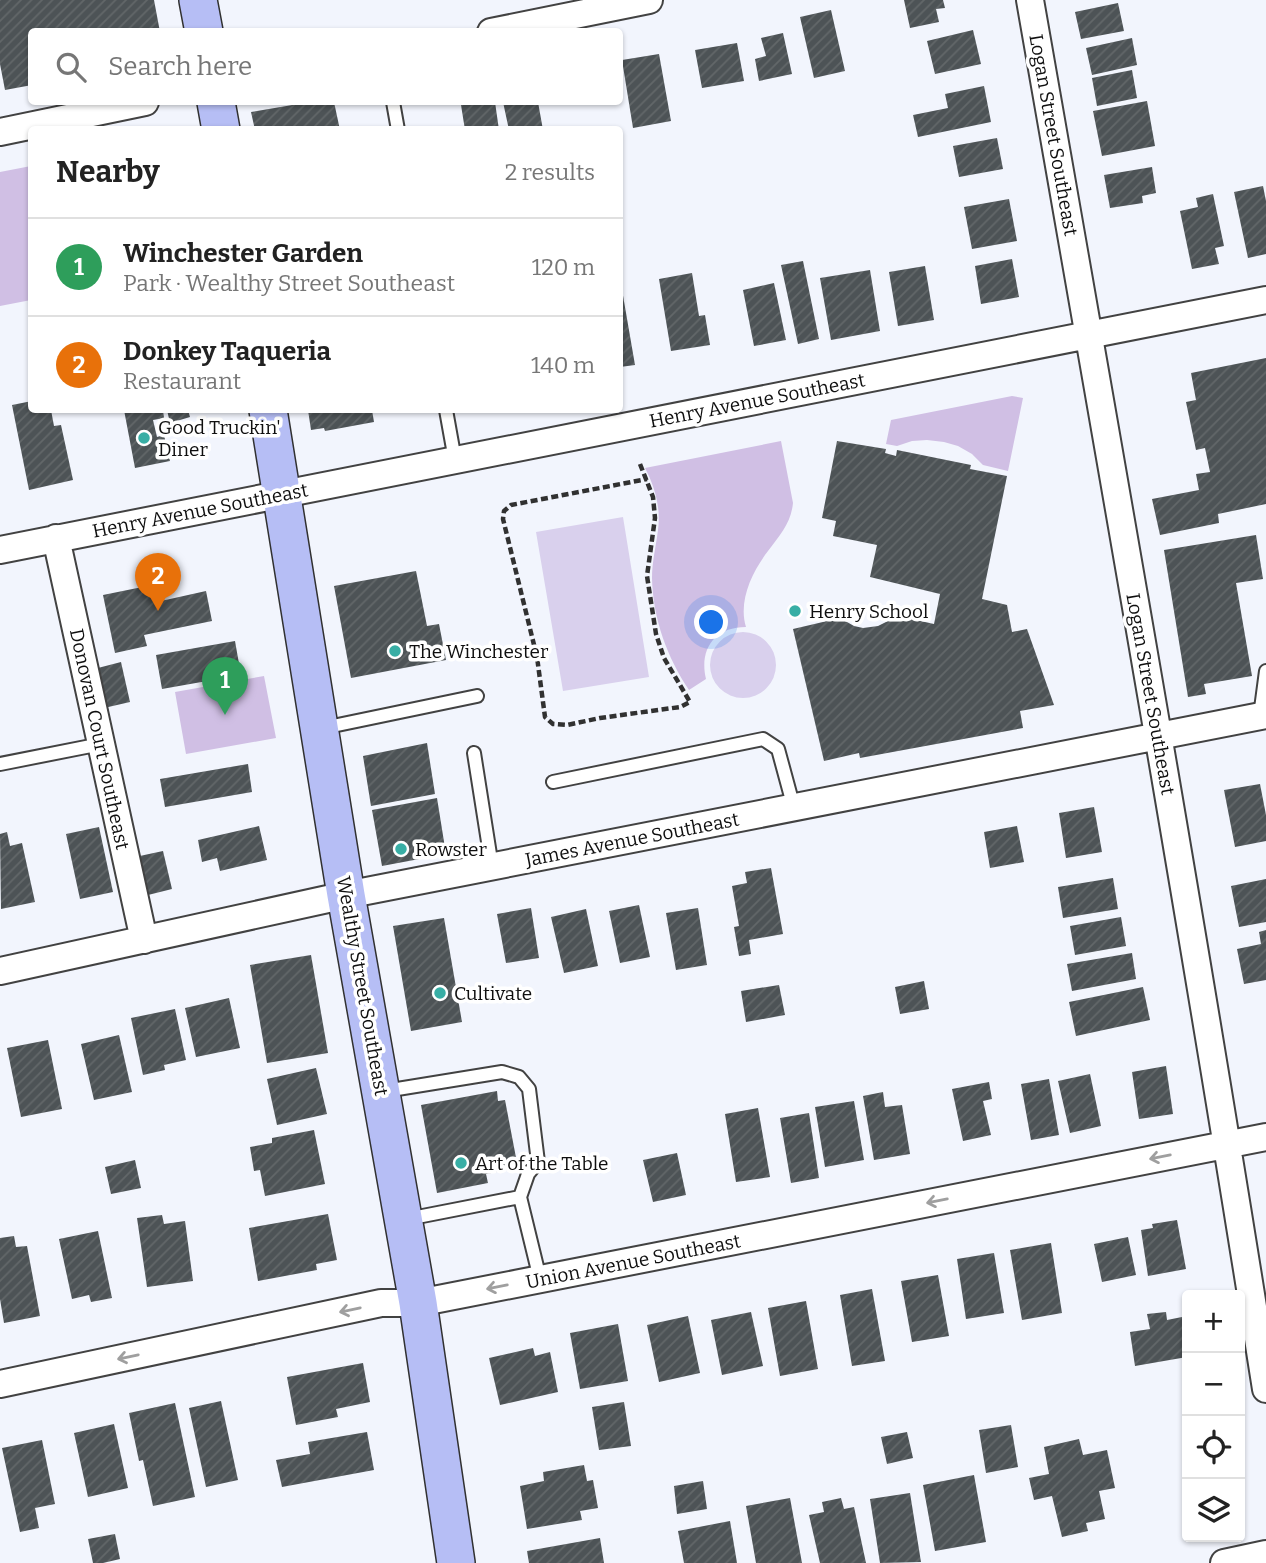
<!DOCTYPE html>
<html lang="en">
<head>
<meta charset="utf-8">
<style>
	:root { --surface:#fff; --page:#f6f6f6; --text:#222; --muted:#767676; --line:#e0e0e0; --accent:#111827 }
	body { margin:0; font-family:Bitter,serif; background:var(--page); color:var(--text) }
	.controls { position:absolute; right:21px; bottom:21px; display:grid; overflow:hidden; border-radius:7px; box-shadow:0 2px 5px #0004 }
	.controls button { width:63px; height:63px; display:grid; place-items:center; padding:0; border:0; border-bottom:2px solid var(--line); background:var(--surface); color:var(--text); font:35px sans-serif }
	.you { position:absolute; left:712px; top:623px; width:24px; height:24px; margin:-18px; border:5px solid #fff; border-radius:50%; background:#1a73e8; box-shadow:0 0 0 10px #1a73e833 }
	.badge { display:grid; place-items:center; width:46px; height:46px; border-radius:50%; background:var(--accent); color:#fff; font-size:23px; font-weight:700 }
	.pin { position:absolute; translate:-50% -58px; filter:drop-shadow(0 2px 4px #0008) }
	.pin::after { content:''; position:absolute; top:37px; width:24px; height:21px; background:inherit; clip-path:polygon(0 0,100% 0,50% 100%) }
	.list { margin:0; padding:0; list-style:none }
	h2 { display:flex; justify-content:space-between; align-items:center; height:91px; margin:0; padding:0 28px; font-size:30px }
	h2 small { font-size:23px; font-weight:400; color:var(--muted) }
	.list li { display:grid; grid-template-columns:46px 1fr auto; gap:21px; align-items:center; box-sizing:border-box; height:98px; padding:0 28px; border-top:2px solid var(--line) }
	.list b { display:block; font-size:26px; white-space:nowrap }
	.list p { margin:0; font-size:23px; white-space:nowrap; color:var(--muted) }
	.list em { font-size:23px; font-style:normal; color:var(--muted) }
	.icon { flex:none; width:38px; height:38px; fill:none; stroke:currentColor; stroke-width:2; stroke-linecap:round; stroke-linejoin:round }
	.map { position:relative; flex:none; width:1266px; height:1563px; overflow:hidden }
	.search { position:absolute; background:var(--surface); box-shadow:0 2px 5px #0004; left:28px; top:28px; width:595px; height:77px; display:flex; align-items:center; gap:18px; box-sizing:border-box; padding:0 24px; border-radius:7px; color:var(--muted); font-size:26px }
	.panel { position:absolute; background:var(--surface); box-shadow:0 2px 5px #0004; left:28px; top:126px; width:595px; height:287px; border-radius:7px }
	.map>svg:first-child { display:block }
	.park { fill:#d0bfe4 }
	.pitch { fill:#d9d0ed }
	.building { fill:url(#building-hatch) }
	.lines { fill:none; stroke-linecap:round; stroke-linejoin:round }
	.service-casing { stroke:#424242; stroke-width:16 }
	.minor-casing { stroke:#424242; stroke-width:30 }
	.secondary-casing { stroke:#313131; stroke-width:40 }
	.path { stroke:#313131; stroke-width:4.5; stroke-dasharray:7 3.5; stroke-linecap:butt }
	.service { stroke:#fff; stroke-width:12 }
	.minor { stroke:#fff; stroke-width:26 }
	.secondary { stroke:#b6bef5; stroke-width:37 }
	.oneway { stroke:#9f9f9f }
	.poi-dot { fill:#38aea5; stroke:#fff; stroke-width:2.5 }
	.labels { text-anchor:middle; stroke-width:7; stroke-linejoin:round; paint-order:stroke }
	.street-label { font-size:19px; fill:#0f0f0f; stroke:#fff }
	.poi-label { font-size:19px; fill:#0f0f0f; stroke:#fff; text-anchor:start }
</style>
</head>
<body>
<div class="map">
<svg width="1266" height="1563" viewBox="0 0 1266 1563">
	<defs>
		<pattern id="building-hatch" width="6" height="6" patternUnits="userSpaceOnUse" patternTransform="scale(1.75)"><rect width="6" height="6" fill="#4d5356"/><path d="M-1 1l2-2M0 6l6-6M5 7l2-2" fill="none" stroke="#626769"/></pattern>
	</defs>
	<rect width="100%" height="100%" fill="#f2f5fd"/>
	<path class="park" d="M31,166V300L0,306V172Z
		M1012,396L1023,398L1008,471L983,465L972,454L958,446L944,442L927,440L912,441L897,446L886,444L891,420Z
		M781,441L793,503C791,523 780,535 768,551C752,572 738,601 746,627C714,627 699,650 706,679L689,690C667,657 653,619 652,578C652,562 656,546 658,530C661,508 655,487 645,468Z
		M264,676L276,738L186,754L175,692Z"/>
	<path class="pitch" d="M623,517L649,677L563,691L536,532Z
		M710 665a33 33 0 1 1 66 0a33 33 0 1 1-66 0Z"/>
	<path class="building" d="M0,0H154L160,32H32V85L5,90L0,64Z
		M904,0H943L945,8L936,9L939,22L910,28Z
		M1118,3L1124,31L1081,39L1075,12Z
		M831,10L845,71L814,78L800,17Z
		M973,30L981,64L935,74L927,41Z
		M783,33L792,74L759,81L755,59L766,56L761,38Z
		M1132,38L1137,65L1092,75L1086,48Z
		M737,43L744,81L702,88L695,50Z
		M659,54L671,121L633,128L622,60Z
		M1132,70L1137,98L1097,106L1092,78Z
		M984,86L991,122L918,137L913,115L948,108L945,94Z
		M1147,101L1155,146L1102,156L1093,111Z
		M310,102H334L340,130H255L251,112Z
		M487,102H495L499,130H465L461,105Z
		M503,102H538L543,130H509Z
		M997,138L1003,169L959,177L953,146Z
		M1152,167L1156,193L1142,196L1143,203L1110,208L1104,175Z
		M1263,186L1266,201V254L1248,258L1234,192Z
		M1213,194L1224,246L1215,248L1219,264L1192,269L1180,211L1198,207L1196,198Z
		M1009,199L1017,241L972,249L964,207Z
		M1012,259L1019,297L981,304L975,266Z
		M803,261L819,339L798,344L781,265Z
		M925,266L934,320L898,326L889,272Z
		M870,270L880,331L831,340L820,278Z
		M692,273L699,316L705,315L710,345L671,351L659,279Z
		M774,283L786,340L754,346L743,290Z
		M620,284H621L635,365L620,367Z
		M1266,358V504L1218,514L1219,523L1160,535L1152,499L1199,490L1196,474L1210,472L1205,448L1196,450L1186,402L1196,400L1191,373Z
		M32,401V410H51L54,426L61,425L73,480L29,490L12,405Z
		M124,410H163L164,418L153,420L157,437L164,435L170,461L135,468Z
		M167,410H188L190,417L170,423Z
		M308,410H372L374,422L325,431L324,428L311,430Z
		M837,441L886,449L885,453L896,456L897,450L971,465L970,469L1007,476L982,599L1007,605L1012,632L1027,629L1054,705L1020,711L1023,728L860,758L859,753L824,761L793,629L840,618L854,626L863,628L878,626L890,620L907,618L934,624L940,594L870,577L877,545L833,536L836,521L822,518Z
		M1256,535L1263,579L1236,583L1252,676L1204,684L1206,694L1188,697L1164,550Z
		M416,571L427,626L439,624L446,660L351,678L334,586Z
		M157,584L161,601L206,591L212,621L144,635L147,646L115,653L103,595Z
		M235,641L241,675L162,689L156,655Z
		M121,662L130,702L104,708L94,669Z
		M427,743L435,794L371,806L363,756Z
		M248,764L252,792L165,807L160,779Z
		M1260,784L1266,815V841L1235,847L1224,790Z
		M437,798L446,854L382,866L372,810Z
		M1094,807L1102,852L1066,858L1059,813Z
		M259,826L267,860L220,871L217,858L202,862L198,840Z
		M1017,826L1024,862L990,868L984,832Z
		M99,827L113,892L80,899L66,834Z
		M7,832L10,846L22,843L35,902L1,909L0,834Z
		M163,851L172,889L144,896L135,857Z
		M771,868L783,934L749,940L751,954L739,956L734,927L739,926L732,886L747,883L745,872Z
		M1113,878L1118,909L1063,918L1058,887Z
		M1266,879V922L1239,927L1231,886Z
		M639,905L650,957L620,963L609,911Z
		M531,908L539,958L506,963L497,914Z
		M698,908L707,965L676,970L666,913Z
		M586,909L598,966L564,973L551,917Z
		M1121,917L1126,946L1075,955L1070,926Z
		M444,918L462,1022L411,1031L393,926Z
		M1266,930V980L1244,984L1237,949L1261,944L1259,932Z
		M1132,953L1136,979L1072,991L1067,964Z
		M311,955L328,1053L267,1063L250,965Z
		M924,981L929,1009L900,1014L895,987Z
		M779,985L785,1015L746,1022L741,991Z
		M1143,987L1150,1020L1076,1036L1069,1002Z
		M229,998L240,1048L196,1057L185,1008Z
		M175,1009L186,1060L164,1065L165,1070L143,1075L131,1018Z
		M119,1035L132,1092L94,1100L81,1044Z
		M48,1040L62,1109L21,1117L7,1048Z
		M1166,1066L1173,1114L1139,1119L1132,1072Z
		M316,1068L327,1114L277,1125L267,1079Z
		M1090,1074L1101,1126L1070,1133L1058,1081Z
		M1049,1079L1059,1135L1031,1140L1021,1084Z
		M989,1082L992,1099L983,1101L991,1135L963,1141L952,1089Z
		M497,1091L498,1101L505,1100L518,1168L486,1174L488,1183L437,1193L421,1105Z
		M883,1092L885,1107L902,1105L910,1154L874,1160L863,1096Z
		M854,1101L864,1160L825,1167L815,1107Z
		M758,1108L770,1177L736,1182L725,1114Z
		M809,1113L819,1178L791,1183L780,1118Z
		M314,1130L325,1184L265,1196L260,1170L254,1171L250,1147L272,1143V1138Z
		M677,1153L686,1195L653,1202L643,1160Z
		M135,1160L141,1188L111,1194L105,1167Z
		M328,1214L337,1260L316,1264L317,1270L258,1281L249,1228Z
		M162,1215L164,1224L185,1221L193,1281L147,1287L137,1218Z
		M1177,1220L1186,1269L1148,1276L1141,1230L1153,1228L1152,1224Z
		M98,1231L112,1298L91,1302L89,1295L72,1299L59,1239Z
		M14,1236L16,1247L27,1246L40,1316L4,1323L0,1299V1238Z
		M1128,1237L1136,1275L1102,1282L1094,1244Z
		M1051,1243L1062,1313L1022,1320L1010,1250Z
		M994,1253L1004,1313L966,1319L957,1259Z
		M938,1275L949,1336L912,1342L901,1281Z
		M872,1289L885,1361L852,1366L840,1295Z
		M806,1301L818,1369L780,1376L768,1308Z
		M751,1312L763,1366L722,1375L711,1320Z
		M1166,1312L1167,1320L1187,1316V1357L1135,1366L1130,1332L1150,1329L1147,1314Z
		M688,1316L700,1373L659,1382L647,1325Z
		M618,1324L628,1381L580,1389L570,1333Z
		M533,1348L535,1356L550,1352L558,1392L500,1405L489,1358Z
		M363,1363L370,1402L336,1409L338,1417L296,1425L287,1377Z
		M221,1401L238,1480L206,1487L189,1408Z
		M624,1402L631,1446L599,1450L592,1407Z
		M175,1403L195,1497L153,1506L143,1460L139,1461L129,1413Z
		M114,1424L128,1488L88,1497L74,1433Z
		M1011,1425L1018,1467L986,1473L979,1430Z
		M367,1432L374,1470L282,1487L276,1460L310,1454L308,1442Z
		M907,1432L913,1458L887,1464L881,1437Z
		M1079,1439L1083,1455L1107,1450L1115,1488L1099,1491L1105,1519L1086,1523L1088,1531L1062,1537L1052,1496L1034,1500L1029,1478L1049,1474L1044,1447Z
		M42,1440L55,1504L35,1508L39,1528L20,1532L2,1448Z
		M584,1465L587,1481L593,1480L598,1508L580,1511L582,1520L527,1529L520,1486L544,1481L543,1472Z
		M974,1475L986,1542L935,1551L923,1485Z
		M703,1481L707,1509L677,1514L674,1486Z
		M910,1493L921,1562L880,1563L870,1499Z
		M790,1498L802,1563H756L746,1506Z
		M841,1498L844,1509L854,1507L866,1563H820L809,1515L824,1512L822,1502Z
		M730,1521L737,1563H684L678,1531Z
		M115,1534L120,1559L103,1563H93L88,1539Z
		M600,1538L604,1563H529L527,1551Z"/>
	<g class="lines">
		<defs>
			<path id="service" d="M393,102L398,130
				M446,410L455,460
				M1260,716L1266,671
				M323,728L477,696
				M474,753L492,867
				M0,764L101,744
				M553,782L763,739L778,749L794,808
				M385,1091L502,1072L519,1077L529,1089L538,1162L528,1174L520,1197L407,1219
				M520,1197L540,1279"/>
			<path id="minor" d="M1030,0C1111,463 1193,925 1266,1389
				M491,32L649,0
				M0,132L145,102
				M56,538L144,940
				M0,550L1266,300
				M0,971L346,895L1266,715
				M0,1384L381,1303H418L1266,1137
				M1224,1563L1266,1554"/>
			<path id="secondary" d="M198,0L204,32
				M216,102L221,130
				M268,410L346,895L418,1303L456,1563"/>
		</defs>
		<use href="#service" class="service-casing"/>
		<use href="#minor" class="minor-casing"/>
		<use href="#secondary" class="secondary-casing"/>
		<path class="path" d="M640,464L653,497L655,518L647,576L656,634L664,658L690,702L680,707L600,718L567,725L553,724L545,717L537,657L503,519L504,511L511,505L647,479"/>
		<use href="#service" class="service"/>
		<use href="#minor" class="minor"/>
		<use href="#secondary" class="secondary"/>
	</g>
	<defs><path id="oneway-shaft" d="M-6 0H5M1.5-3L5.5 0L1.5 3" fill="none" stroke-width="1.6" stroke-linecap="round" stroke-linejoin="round" transform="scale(1.75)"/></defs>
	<g class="oneway">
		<use href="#oneway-shaft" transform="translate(1160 1157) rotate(169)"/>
		<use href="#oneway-shaft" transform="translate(937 1201) rotate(169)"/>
		<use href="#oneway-shaft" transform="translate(497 1287) rotate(169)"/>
		<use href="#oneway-shaft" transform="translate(350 1310) rotate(168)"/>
		<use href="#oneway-shaft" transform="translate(128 1357) rotate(168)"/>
	</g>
	<g class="poi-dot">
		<circle cx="144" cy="438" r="7"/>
		<circle cx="795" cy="611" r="7"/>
		<circle cx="395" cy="651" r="7"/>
		<circle cx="401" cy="849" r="7"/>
		<circle cx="440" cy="993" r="7"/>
		<circle cx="461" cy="1163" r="7"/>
	</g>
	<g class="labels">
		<g class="street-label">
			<text transform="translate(1054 135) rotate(80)" y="7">Logan Street Southeast</text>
			<text transform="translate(757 400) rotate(-11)" y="7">Henry Avenue Southeast</text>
			<text transform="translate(200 510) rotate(-11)" y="7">Henry Avenue Southeast</text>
			<text transform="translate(1151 694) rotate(80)" y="7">Logan Street Southeast</text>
			<text transform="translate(100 739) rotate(78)" y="7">Donovan Court Southeast</text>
			<text transform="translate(632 839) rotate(-11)" y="7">James Avenue Southeast</text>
			<text transform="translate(363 986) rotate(80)" y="7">Wealthy Street Southeast</text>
			<text transform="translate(633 1261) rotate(-11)" y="7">Union Avenue Southeast</text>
		</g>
		<g class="poi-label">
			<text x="158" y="434">Good Truckin'<tspan x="158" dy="22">Diner</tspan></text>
			<text x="809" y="618">Henry School</text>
			<text x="409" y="658">The Winchester</text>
			<text x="415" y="856">Rowster</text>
			<text x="454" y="1000">Cultivate</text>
			<text x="475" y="1170">Art of the Table</text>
		</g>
	</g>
</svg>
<div class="controls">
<button>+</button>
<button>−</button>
<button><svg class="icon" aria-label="locate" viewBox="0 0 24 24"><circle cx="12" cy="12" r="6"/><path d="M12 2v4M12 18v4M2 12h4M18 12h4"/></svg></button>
<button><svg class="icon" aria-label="layers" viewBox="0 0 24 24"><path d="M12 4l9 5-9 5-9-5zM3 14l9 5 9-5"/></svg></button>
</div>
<div class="you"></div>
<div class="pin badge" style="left:225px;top:715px;background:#2e9e5b">1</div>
<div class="pin badge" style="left:158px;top:611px;background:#e8710a">2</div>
<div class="search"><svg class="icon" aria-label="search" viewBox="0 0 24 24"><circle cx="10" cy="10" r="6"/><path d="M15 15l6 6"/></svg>Search here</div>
<section class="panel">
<h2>Nearby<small>2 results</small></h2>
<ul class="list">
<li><span class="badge" style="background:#2e9e5b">1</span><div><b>Winchester Garden</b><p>Park · Wealthy Street Southeast</p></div><em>120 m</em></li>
<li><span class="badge" style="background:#e8710a">2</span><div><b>Donkey Taqueria</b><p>Restaurant</p></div><em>140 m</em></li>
</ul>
</section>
</div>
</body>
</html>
